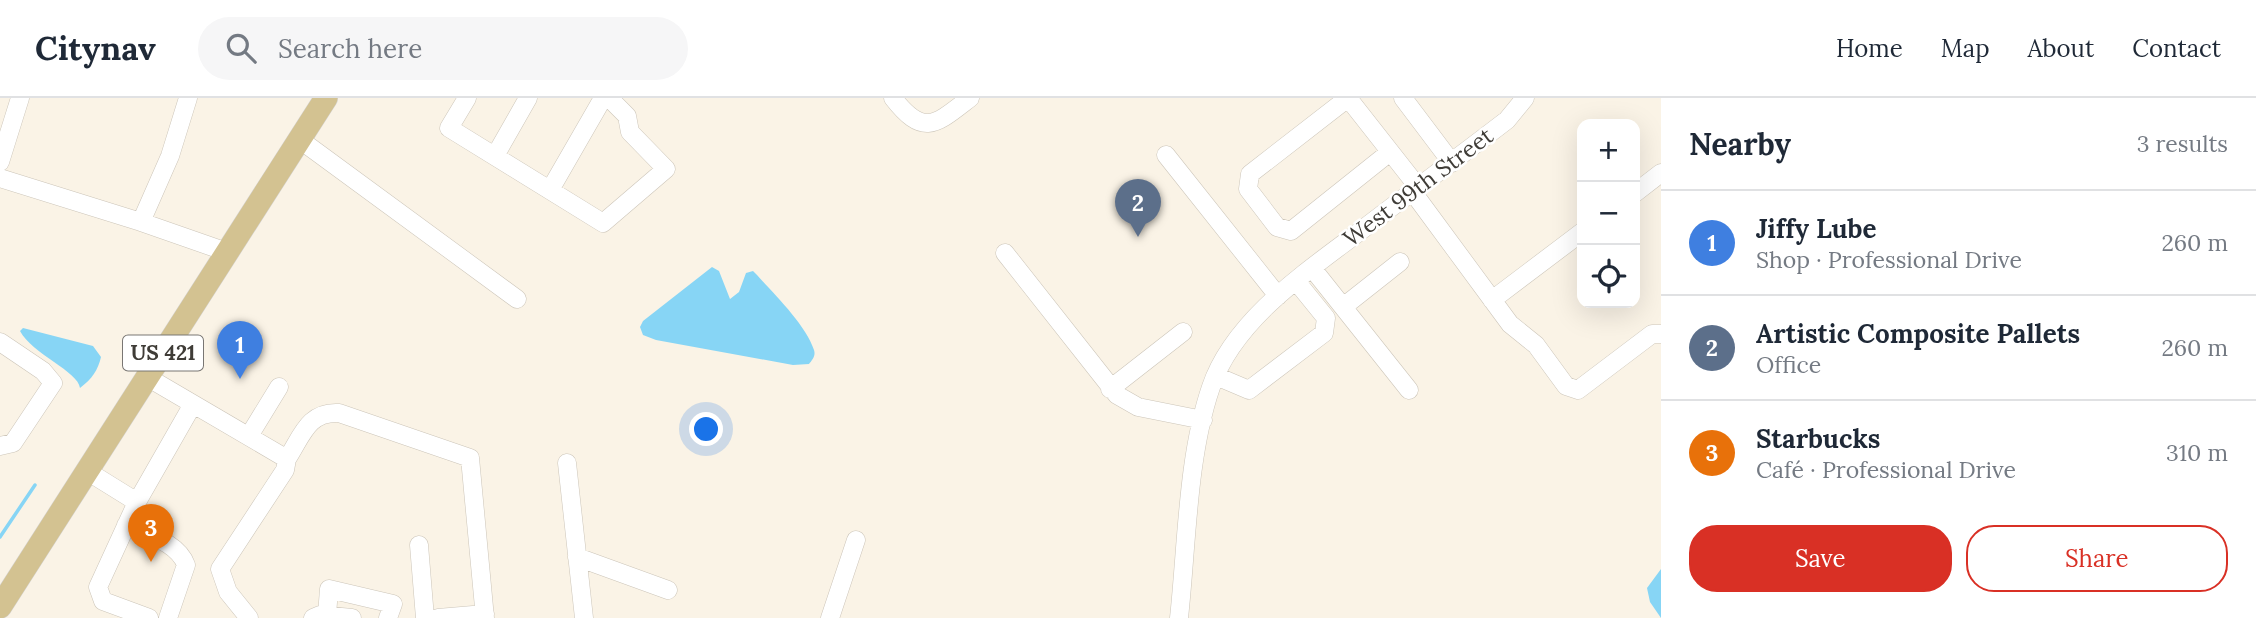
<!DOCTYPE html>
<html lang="en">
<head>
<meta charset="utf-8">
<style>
	:root { --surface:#fff; --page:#f6f6f7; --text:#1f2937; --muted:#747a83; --line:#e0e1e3; --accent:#d93025 }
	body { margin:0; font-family:Lora,serif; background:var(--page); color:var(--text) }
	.controls { position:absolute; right:21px; top:21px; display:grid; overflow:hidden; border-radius:14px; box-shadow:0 7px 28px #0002 }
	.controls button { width:63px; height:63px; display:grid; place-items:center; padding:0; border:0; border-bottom:2px solid var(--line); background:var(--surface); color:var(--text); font:35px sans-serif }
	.you { position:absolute; left:707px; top:332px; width:24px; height:24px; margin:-18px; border:5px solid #fff; border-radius:50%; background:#1a73e8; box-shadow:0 0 0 10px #1a73e833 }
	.badge { display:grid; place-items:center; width:46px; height:46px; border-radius:50%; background:var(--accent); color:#fff; font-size:23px; font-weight:700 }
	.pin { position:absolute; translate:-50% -58px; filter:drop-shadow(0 2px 4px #0008) }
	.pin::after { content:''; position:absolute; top:37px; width:24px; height:21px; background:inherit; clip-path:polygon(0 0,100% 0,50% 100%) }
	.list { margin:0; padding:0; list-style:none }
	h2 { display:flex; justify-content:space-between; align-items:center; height:91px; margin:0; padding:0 28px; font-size:30px }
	h2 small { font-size:23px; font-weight:400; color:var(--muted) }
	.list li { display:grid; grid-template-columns:46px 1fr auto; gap:21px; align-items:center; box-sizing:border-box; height:105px; padding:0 28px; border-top:2px solid var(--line) }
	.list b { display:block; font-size:26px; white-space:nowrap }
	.list p { margin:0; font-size:23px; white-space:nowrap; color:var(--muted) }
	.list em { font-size:23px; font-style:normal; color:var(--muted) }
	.actions { display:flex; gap:14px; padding:21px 28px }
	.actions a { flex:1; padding:16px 0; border:2px solid var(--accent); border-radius:28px; text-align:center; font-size:24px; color:var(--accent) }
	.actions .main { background:var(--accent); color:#fff }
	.icon { flex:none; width:38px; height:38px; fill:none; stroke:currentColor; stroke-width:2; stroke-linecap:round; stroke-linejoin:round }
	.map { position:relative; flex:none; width:1661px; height:520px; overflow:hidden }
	header { display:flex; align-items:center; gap:42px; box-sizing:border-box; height:98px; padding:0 35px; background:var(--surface); border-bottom:2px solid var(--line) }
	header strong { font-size:33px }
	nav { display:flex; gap:38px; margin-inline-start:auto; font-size:24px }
	.search { width:490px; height:63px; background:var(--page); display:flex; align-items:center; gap:18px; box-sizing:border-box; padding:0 24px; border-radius:38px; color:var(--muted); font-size:26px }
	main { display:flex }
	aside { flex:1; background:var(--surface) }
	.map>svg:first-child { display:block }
	.water { fill:#87d5f5 }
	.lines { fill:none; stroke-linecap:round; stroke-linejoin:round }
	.stream { stroke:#87d5f5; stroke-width:3.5 }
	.minor-casing { stroke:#ccc5b9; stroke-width:19 }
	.major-casing { stroke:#d5d4d3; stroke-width:24 }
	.minor { stroke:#fff; stroke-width:18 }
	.major { stroke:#d3c291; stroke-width:23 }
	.labels { text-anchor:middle; stroke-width:5; stroke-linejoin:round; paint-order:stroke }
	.shield { fill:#fff; stroke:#797673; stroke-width:2 }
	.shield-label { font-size:21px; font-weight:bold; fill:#3f3c37 }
	.street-label { font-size:23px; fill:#3f3c37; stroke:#fff }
</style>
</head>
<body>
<header>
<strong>Citynav</strong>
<div class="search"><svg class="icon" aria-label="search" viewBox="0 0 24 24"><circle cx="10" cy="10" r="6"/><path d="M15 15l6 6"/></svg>Search here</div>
<nav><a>Home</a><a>Map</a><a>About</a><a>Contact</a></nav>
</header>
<main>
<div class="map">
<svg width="1661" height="520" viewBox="0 0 1661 520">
	<rect width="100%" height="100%" fill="#faf3e6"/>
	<path class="water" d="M712,169L719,173L730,201L739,194L746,175L753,173L757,177C774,196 806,227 814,252C816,258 812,262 809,266L793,267L656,242L643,237L640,229L643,223Z
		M23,230L93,248L101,259C98,272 92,281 80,290C78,273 32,256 20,233Z
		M1661,471V520L1650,504L1647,490Z"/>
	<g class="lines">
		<path class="stream" d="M0,439L35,387"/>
		<defs>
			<path id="minor" d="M467,0L449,30L603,125L666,71L630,34L627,18L609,0
				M893,0C924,40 936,26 970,0
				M1403,0L1452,65
				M299,41L517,201
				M1390,54L1291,133L1277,129L1248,91L1250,76L1348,0L1418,89
				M1166,57L1278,198
				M495,58L528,0
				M0,64L20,0
				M0,80L141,124L170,58L188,0
				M550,92L603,0
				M1412,93L1510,226L1536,247L1566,288L1578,292L1652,236H1661
				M1635,95L1661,75
				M141,124L227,154
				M1005,155L1117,297L1138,309L1203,322
				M1312,170L1409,292
				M1492,202L1582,134
				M1343,209L1400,164
				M0,244L43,273L53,285L13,345L0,348
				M1216,278L1249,292L1324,235L1326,220L1296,183
				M147,279L287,361L285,372L220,471L228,494L249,520
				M1110,291L1183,234
				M249,338L279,289
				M287,361C302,338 308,313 339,315L470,360L485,520
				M567,365L584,520
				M87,373L137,404L98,489L103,503L149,520
				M137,404L193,306
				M126,427C147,437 178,444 186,467L168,520
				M419,447L425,520
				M577,459L668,492
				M327,517L329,491L393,506L388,520
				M313,520L320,517L352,520
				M438,520L485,516
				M830,520L856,442
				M1179,520C1187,447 1187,359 1211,289C1234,221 1309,172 1363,131C1411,94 1459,59 1507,22L1525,0"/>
			<path id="major" d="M0,509L326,0"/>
		</defs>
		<use href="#minor" class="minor-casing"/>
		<use href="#major" class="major-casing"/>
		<use href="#minor" class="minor"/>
		<use href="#major" class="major"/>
	</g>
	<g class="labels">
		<rect class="shield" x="123" y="237.5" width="80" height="35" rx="5"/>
		<g class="shield-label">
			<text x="163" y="262">US 421</text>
		</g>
		<g class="street-label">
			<text transform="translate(1418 89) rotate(-37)" y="8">West 99th Street</text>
		</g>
	</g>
</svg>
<div class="controls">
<button>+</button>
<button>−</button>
<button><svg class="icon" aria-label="locate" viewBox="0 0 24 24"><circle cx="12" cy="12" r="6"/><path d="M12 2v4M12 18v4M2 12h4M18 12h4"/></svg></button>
</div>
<div class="you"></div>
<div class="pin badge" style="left:240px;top:281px;background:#3f7fe0">1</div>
<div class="pin badge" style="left:1138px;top:139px;background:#5c6f8a">2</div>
<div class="pin badge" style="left:151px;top:464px;background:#e8710a">3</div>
</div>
<aside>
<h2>Nearby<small>3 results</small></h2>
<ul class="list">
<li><span class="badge" style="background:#3f7fe0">1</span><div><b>Jiffy Lube</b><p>Shop · Professional Drive</p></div><em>260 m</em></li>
<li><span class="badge" style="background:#5c6f8a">2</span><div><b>Artistic Composite Pallets</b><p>Office</p></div><em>260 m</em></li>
<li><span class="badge" style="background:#e8710a">3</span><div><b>Starbucks</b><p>Café · Professional Drive</p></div><em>310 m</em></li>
</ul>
<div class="actions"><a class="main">Save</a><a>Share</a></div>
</aside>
</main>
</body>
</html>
